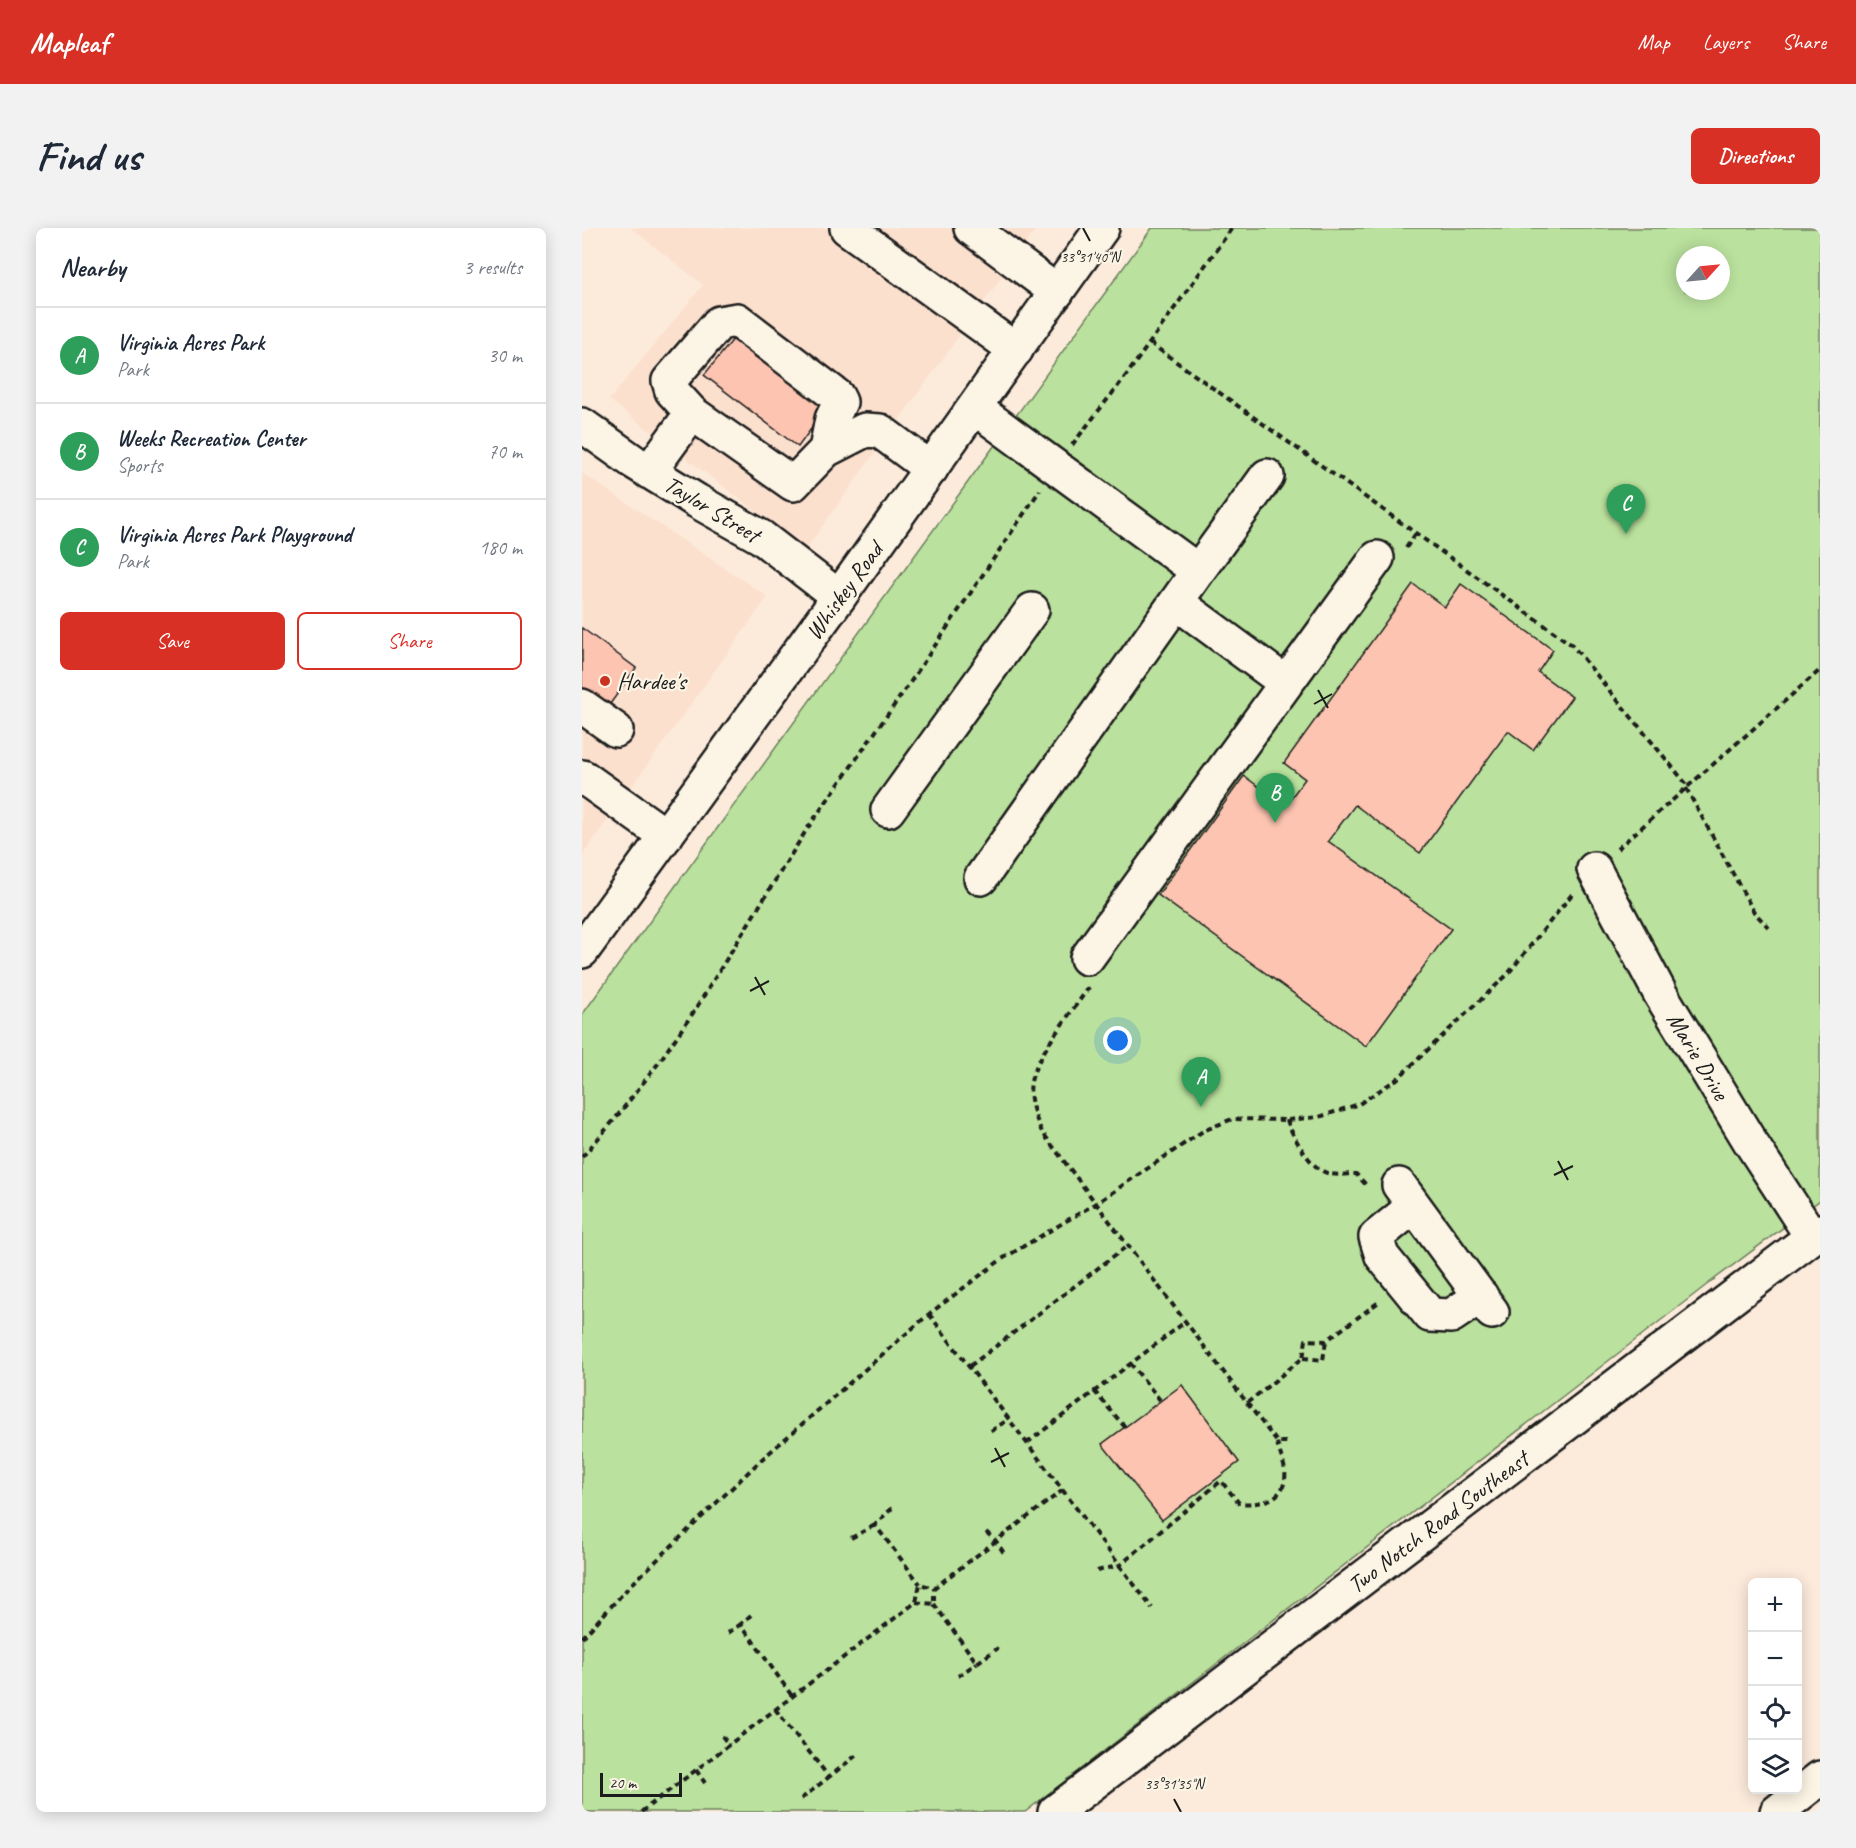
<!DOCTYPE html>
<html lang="en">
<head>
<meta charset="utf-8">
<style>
	:root { --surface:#fff; --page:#f2f2f3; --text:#1f2937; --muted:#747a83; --line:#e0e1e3; --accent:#d93025 }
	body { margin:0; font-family:Caveat,sans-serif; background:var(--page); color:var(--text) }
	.controls { position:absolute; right:18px; bottom:18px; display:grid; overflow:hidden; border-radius:9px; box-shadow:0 3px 15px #0003 }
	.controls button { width:54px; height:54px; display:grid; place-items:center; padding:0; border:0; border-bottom:2px solid var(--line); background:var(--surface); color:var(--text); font:30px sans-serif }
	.compass { position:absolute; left:1094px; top:18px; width:54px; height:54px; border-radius:50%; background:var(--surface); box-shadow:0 3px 15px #0003; rotate:63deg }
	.scale { position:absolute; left:18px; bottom:15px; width:82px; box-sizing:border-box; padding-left:6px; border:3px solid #1c1c1c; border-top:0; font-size:16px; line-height:21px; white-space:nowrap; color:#1c1c1c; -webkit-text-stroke:4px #fcf5e5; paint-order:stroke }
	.you { position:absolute; left:536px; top:813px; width:21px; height:21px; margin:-15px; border:4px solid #fff; border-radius:50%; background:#1a73e8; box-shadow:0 0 0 9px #1a73e833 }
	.badge { display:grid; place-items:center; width:39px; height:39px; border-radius:50%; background:var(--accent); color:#fff; font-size:20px; font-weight:700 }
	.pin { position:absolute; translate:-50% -50px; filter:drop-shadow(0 2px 3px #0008) }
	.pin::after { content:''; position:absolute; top:32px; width:21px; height:18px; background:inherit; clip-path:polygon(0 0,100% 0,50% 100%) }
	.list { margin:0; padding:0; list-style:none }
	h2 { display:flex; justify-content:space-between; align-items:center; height:78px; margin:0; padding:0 24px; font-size:26px }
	h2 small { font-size:20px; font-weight:400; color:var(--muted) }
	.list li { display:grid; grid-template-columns:39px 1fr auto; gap:18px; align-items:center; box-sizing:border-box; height:96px; padding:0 24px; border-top:2px solid var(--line) }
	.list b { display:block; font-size:22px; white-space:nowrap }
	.list p { margin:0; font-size:20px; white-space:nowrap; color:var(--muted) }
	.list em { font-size:20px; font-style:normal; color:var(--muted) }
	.actions { display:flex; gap:12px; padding:18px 24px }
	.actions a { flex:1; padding:14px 0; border:2px solid var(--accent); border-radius:9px; text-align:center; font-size:21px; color:var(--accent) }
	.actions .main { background:var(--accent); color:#fff }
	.icon { flex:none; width:33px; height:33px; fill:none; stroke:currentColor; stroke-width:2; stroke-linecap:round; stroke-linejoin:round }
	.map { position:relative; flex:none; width:1238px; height:1584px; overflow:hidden; border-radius:9px }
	header { display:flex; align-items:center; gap:36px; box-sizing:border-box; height:84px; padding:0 30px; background:var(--accent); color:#fff }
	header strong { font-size:28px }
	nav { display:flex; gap:33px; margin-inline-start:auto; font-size:21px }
	.intro { display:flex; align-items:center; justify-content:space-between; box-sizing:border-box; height:144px; padding:0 36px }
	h1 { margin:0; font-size:42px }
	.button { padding:15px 27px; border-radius:9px; background:var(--accent); color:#fff; font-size:21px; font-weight:700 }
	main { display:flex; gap:36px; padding:0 36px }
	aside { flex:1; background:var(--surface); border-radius:9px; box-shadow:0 3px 15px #0003 }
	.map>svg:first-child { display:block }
	.built { fill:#fce0ce }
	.green { fill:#bae19d; stroke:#6b7e5c; stroke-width:1.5; fill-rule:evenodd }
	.building { fill:#fdc5b1; stroke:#1c1c1c; stroke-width:1.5 }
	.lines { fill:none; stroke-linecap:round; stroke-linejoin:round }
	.minor-casing { stroke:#1c1c1c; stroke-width:38 }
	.major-casing { stroke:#1c1c1c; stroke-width:38 }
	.path { stroke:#1c1c1c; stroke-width:4; stroke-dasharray:6 4.5; stroke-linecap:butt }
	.minor { stroke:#fcf5e5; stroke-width:33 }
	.major { stroke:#fcf5e5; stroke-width:33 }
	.ticks { fill:none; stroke:#1c1c1c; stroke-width:2 }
	.poi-dot { fill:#c8321e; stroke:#fcf5e5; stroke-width:2 }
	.labels { text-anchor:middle; stroke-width:4.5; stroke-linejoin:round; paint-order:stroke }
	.street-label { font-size:24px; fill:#1c1c1c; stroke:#fcf5e5 }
	.poi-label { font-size:24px; fill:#1c1c1c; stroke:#fcf5e5; text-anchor:start }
	.ticks-label { font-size:15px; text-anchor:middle; fill:#1c1c1c; stroke:#fcf5e5; stroke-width:4.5; stroke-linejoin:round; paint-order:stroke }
</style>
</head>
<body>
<header>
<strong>Mapleaf</strong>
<nav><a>Map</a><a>Layers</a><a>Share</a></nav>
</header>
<div class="intro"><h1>Find us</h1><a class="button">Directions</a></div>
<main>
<aside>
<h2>Nearby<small>3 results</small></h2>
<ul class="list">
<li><span class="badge" style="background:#2e9e5b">A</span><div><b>Virginia Acres Park</b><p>Park</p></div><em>30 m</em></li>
<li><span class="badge" style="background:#2e9e5b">B</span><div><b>Weeks Recreation Center</b><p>Sports</p></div><em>70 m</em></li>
<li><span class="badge" style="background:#2e9e5b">C</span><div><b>Virginia Acres Park Playground</b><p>Park</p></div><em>180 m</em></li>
</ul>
<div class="actions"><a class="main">Save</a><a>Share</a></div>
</aside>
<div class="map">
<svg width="1238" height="1584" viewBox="0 0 1238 1584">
	<rect width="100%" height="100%" fill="#fcebdb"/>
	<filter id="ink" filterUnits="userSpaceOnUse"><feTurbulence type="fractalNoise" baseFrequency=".0167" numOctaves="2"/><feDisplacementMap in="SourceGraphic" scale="12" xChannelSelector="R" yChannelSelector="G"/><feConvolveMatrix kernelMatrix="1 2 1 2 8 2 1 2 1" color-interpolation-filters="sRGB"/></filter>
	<g filter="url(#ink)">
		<path class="built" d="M49,0H455L224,321L27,172L121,57Z
			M0,245L186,369L0,628Z"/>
		<path class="green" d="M570,0H1238V972L1122,1059L443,1584H0V787ZM1103,27H1139V63H1103Z"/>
		<path class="building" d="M157,104L250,172L216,219L122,147Z
			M831,356L863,379L879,356L971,422L956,444L990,469L951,522L926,503L838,625L773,577L746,613L869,701L784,818L576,667L662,548L703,578L723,551L702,535Z
			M0,400L54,440L23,483L0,465Z
			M600,1157L657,1234L580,1292L520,1216Z"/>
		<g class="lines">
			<defs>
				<path id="minor" d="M265,0L434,122
					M389,0L475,64
					M393,180L616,343
					M110,185L90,163L87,153L137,95L155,92L255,168L258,174L250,191L244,222
					M0,197L52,234L115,273L179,309L257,369
					M67,244L110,185L211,256L244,222L283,202L298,203L349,241
					M594,374L704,455
					M0,478L34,502
					M1,549L84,608
					M306,582L450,382
					M1012,641L1079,767L1167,912L1230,1009
					M399,650L616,343L685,248
					M505,730L795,330
					M817,957L910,1084
					M832,978L794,1009L800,1028L848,1087L869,1088L899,1068
					M473,1584L1238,1003
					M1195,1584L1238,1550"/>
				<path id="major" d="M0,723L257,369L520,0"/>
			</defs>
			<use href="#minor" class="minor-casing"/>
			<use href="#major" class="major-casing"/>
			<path class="path" d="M568,115L990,417L1106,558
				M490,217L546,145L650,0
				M824,320L834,305
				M1104,560L1172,684L1187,700
				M1035,621L1238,442
				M507,759C492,781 453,829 449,854C446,871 453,889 460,904L665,1175L721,1130L724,1112L744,1113L798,1073
				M705,892C709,906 729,941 745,945C753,948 765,946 774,946L786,959
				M0,929L33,891L75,837L113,782L225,601L325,459L458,262
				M347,1086L570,1380
				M721,1130L741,1132L744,1113
				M548,1135L578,1172
				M388,1138L545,1018
				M512,1163L543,1199
				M665,1175L695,1214H707
				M409,1203L427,1191
				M445,1215L603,1094
				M310,1280L293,1297L338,1356
				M404,1304L414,1313L422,1325
				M269,1310L293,1297
				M515,1343L538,1337L639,1253L657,1275C675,1277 700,1274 703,1251C705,1239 697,1226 695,1214
				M334,1374L352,1376V1360
				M352,1376L395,1435L416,1420
				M169,1387L159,1396L210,1468
				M146,1405L159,1396
				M0,1410L47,1359L180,1231L347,1086L420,1031L513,976L621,903L650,891L705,892L737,889L777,876L815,851L925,747L991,665
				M376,1448L395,1435
				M193,1481L247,1549L276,1526
				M140,1508L147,1517
				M114,1542L123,1555
				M219,1571L247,1549
				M59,1584L334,1374L338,1356L352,1360L481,1262"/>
			<use href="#minor" class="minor"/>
			<use href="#major" class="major"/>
		</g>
	</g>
	<path class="ticks" d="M501,0L508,13M736,462L746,480M732,476L750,466M173,749L183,767M168,763L187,753M976,933L986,952M972,947L991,938M413,1220L423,1239M409,1234L427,1225M592,1571L599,1584"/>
	<circle class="poi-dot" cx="23" cy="453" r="6"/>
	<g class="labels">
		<g class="street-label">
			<text transform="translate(130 281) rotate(31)" y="8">Taylor Street</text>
			<text transform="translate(262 363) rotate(-54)" y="8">Whiskey Road</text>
			<text transform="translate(1116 828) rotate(59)" y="8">Marie Drive</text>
			<text transform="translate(856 1294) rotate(-37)" y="8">Two Notch Road Southeast</text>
		</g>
		<g class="poi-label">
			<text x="35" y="461">Hardee's</text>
		</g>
	</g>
	<g class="ticks-label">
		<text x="508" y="34">33°31'40"N</text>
		<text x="592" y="1561">33°31'35"N</text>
	</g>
</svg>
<div class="controls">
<button>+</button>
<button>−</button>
<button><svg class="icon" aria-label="locate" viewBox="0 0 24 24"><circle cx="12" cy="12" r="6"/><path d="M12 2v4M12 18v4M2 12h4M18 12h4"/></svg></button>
<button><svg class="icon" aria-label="layers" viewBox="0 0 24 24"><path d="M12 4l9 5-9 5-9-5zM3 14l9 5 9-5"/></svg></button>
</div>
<svg class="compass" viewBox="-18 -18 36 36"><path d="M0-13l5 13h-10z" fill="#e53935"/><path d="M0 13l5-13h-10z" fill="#747a83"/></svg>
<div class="scale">20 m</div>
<div class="you"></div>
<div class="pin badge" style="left:619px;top:879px;background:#2e9e5b">A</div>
<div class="pin badge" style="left:693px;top:595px;background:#2e9e5b">B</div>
<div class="pin badge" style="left:1044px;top:306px;background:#2e9e5b">C</div>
</div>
</main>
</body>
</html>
